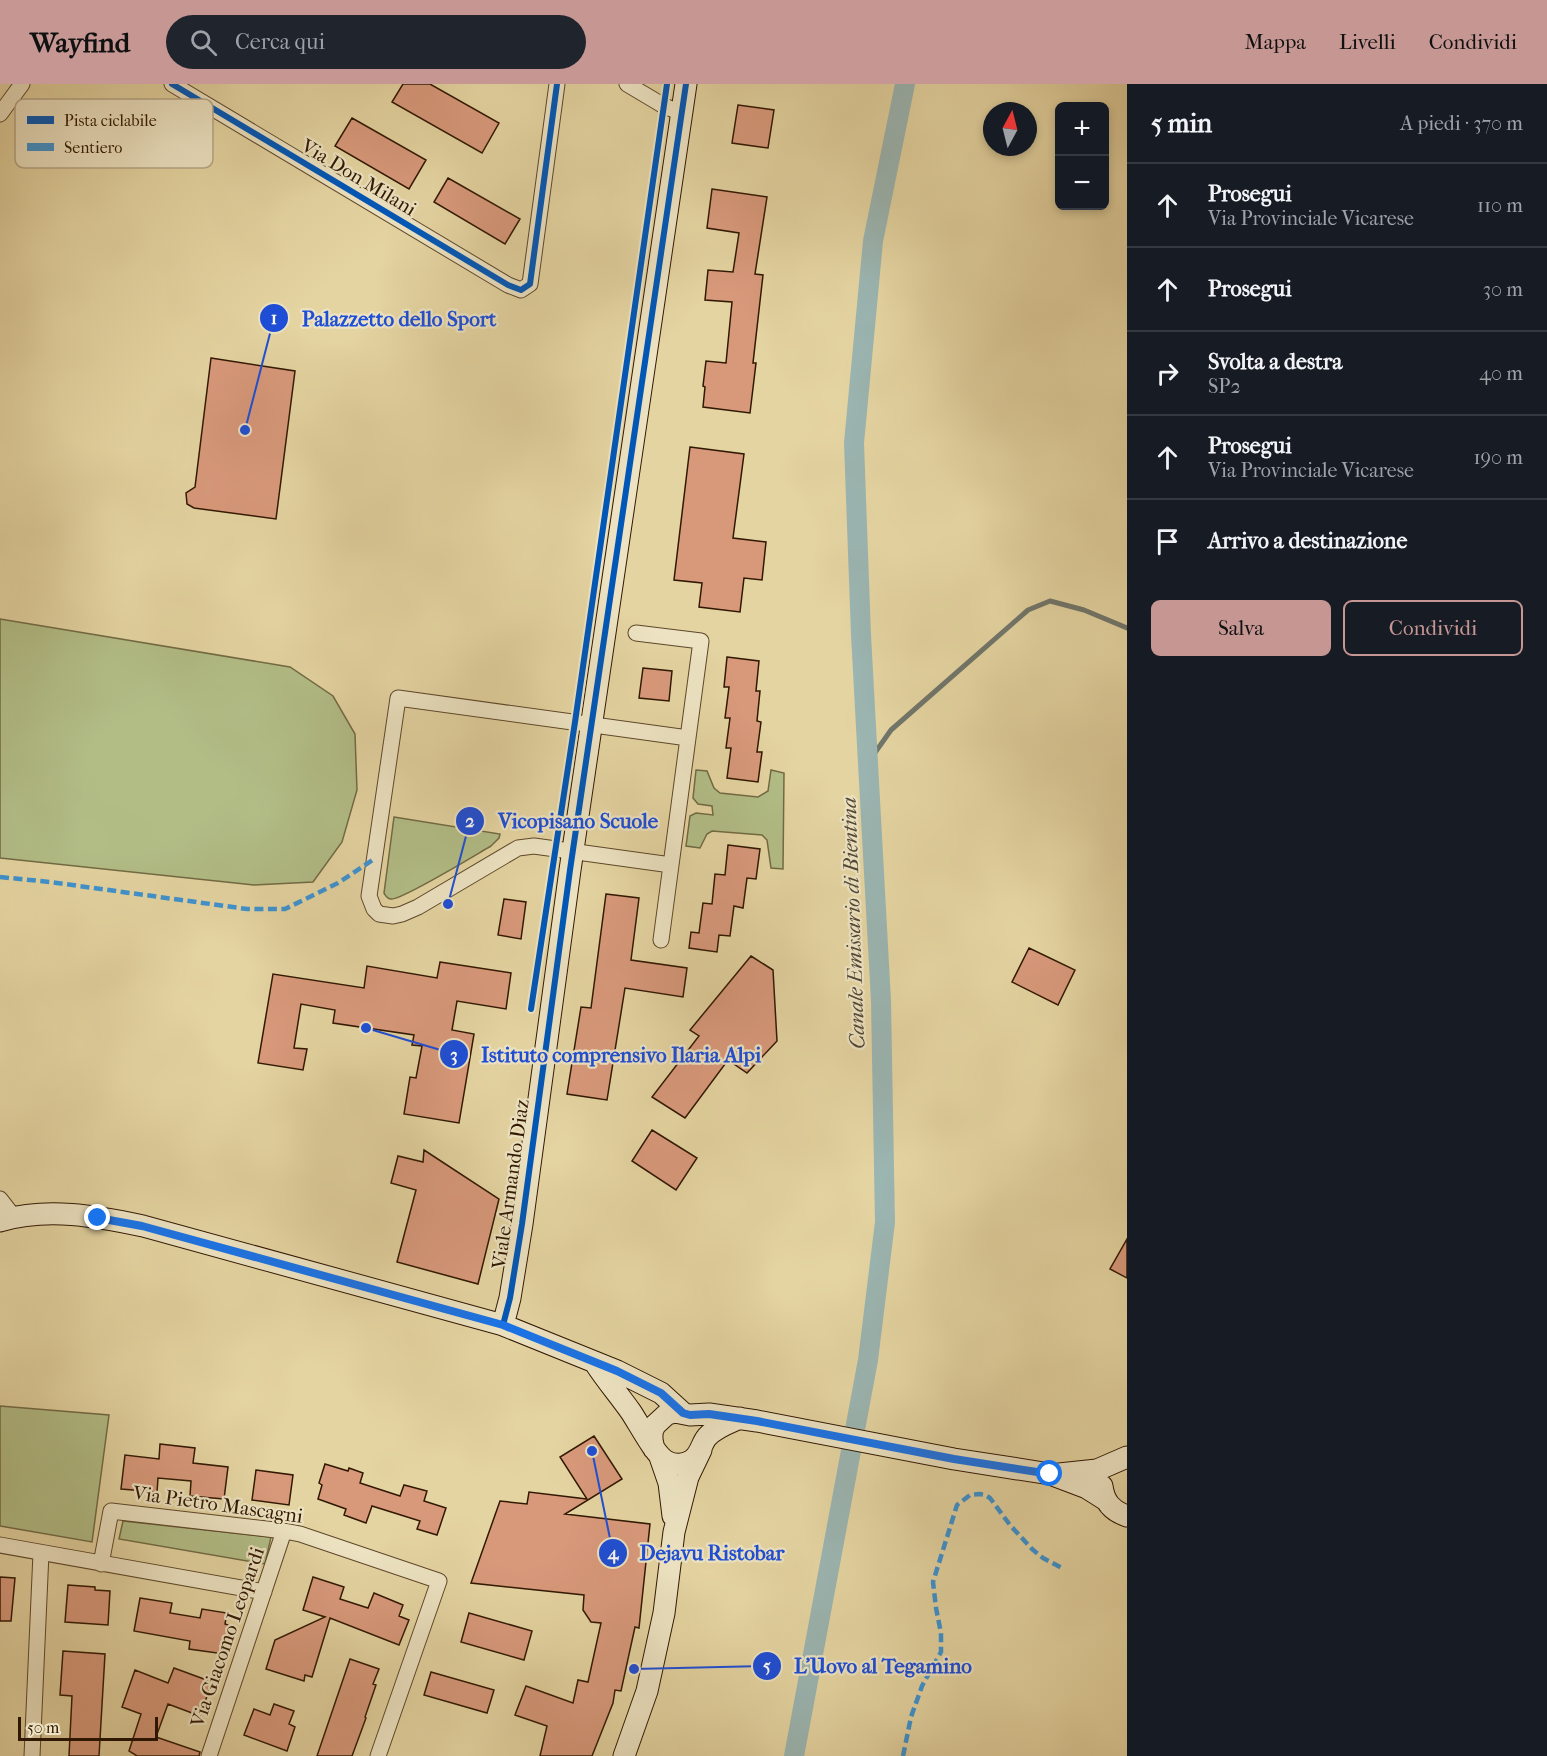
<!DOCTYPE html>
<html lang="it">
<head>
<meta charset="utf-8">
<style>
	:root { --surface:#171b24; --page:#20242c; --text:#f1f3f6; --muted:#9ea1a6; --line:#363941; --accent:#c59692 }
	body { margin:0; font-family:"IM FELL French Canon",serif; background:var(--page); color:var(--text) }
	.controls { position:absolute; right:18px; top:18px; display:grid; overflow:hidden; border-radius:9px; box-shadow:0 3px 9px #0003 }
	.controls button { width:54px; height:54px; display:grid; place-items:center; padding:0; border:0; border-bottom:2px solid var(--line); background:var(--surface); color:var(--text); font:30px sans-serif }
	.compass { position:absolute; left:983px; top:18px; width:54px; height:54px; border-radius:50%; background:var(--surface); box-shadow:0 3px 9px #0003; rotate:7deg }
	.scale { position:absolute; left:18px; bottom:15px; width:140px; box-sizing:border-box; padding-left:6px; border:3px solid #311802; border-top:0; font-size:16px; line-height:21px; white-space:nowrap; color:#311802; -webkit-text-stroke:4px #ede3c2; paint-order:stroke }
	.stop { position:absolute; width:18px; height:18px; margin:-14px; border:4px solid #1a73e8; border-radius:50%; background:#fff }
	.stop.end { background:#1a73e8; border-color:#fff; box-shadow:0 2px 6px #0008 }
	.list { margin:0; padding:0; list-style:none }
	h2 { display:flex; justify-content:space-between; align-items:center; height:78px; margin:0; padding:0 24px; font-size:26px }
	h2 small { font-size:20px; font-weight:400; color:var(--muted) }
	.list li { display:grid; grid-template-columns:39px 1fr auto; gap:18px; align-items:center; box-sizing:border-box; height:84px; padding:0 24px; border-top:2px solid var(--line) }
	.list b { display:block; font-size:22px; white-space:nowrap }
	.list p { margin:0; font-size:20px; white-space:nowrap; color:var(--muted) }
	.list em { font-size:20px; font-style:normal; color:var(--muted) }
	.actions { display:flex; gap:12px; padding:18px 24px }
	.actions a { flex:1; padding:14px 0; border:2px solid var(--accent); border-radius:9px; text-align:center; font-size:21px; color:var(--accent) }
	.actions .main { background:var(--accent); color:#111 }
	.icon { flex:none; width:33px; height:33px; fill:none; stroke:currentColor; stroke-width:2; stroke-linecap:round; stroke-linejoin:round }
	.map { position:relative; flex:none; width:1127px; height:1672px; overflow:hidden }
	header { display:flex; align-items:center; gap:36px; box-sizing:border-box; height:84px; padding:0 30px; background:var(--accent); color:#111 }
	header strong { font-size:28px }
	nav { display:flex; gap:33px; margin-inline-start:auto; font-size:21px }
	.search { width:420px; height:54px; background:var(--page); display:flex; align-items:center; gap:15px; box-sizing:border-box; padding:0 21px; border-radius:33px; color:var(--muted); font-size:22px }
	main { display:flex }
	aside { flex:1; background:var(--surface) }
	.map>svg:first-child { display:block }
	.green { fill:#b2bd86; stroke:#726a44; stroke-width:1.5 }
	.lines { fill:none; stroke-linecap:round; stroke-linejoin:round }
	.stream { stroke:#71766b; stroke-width:5 }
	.canal { stroke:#9bb5b1; stroke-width:20 }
	.building { fill:#d8997b; stroke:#311802; stroke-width:1.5 }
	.street-casing { stroke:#5e472a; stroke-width:17 }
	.secondary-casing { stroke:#311802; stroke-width:23 }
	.street { stroke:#ede3c2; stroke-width:15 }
	.secondary { stroke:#ede3c2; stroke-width:21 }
	.quiet { stroke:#3d93d1; stroke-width:4.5; stroke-dasharray:9 4.5; stroke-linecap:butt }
	.cycleway-casing { stroke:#ede3c2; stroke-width:10 }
	.cycleway { stroke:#0057b8; stroke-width:6 }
	.route { stroke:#1a73e8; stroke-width:8 }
	.labels { text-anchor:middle; stroke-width:4.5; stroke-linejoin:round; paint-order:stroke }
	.street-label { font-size:20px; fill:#311802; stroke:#ede3c2 }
	.water-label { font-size:21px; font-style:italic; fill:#514737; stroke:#ede3c2 }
	.key { fill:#ede3c2; stroke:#b5a688; stroke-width:1.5 }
	.key-label { font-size:16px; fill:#311802 }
	.leader { fill:none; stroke:#1d4ed8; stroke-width:2 }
	.callout-dot { fill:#1d4ed8; stroke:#ede3c2; stroke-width:2 }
	.mark-label { font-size:18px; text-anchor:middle; font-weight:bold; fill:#fff }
	.callout-label { font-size:21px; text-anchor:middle; font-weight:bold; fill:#1d4ed8; stroke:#ede3c2; stroke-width:4.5; stroke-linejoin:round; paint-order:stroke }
</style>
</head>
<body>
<header>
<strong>Wayfind</strong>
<div class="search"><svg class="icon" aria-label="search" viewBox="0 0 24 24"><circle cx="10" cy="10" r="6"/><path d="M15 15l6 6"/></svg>Cerca qui</div>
<nav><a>Mappa</a><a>Livelli</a><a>Condividi</a></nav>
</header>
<main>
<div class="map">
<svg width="1127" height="1672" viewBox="0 0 1127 1672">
	<rect width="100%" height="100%" fill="#e4d4a1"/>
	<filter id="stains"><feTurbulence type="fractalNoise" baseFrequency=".00333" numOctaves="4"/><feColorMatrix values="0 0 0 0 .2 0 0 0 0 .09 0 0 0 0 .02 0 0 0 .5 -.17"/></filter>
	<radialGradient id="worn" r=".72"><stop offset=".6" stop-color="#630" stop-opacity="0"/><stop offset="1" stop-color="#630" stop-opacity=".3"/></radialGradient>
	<path class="green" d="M0,535L290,583L333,612L355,650L357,706L342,758L313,798L254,801L0,774Z
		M696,686L707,687L714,704L720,709L758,713L768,707L771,686L784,689L783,785L771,784L767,756L762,751L712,747L707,750L700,764L686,762L690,732L696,729L713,731L712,722L698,720L693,714Z
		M394,733L500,750L499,754L491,762C477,770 402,816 391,815C387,815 386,812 384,809Z
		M0,1322L109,1331L92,1458L0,1442Z
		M123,1437L271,1453L265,1480L119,1455Z"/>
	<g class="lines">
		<path class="stream" d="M867,680L891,646L1028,526L1050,517L1084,526L1127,544"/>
		<path class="canal" d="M794,1672L868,1276L885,1138L881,917L861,551L854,359L873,157L905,0"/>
	</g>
	<path class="building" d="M403,0H430L499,39L482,69L392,18Z
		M738,21L774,26L768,64L732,59Z
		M352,34L426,76L409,105L335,62Z
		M448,94L520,135L505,160L434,118Z
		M712,105L767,113L755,190L763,191L753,279H756L750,329L703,323L705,303L703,302L706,277L726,279L732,218L705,216L708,186L733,188L739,149L707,144Z
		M211,274L295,287L276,435L194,424L187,420L186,409L195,403Z
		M690,363L744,370L733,454L766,458L762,496L744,494L740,528L699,523L702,499L674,496Z
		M727,573L759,577L756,607H760L757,637L761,638L757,668H762L758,698L727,694L731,664H726L730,634H725L729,603H724Z
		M643,584L672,587L669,617L639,614Z
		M728,761L760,765L756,795L747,794L743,824L734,822L730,852L719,851L717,868L689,864L691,848L699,849L703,819L712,820L715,790L725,791Z
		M606,810L639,814L631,876L687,884L683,913L625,904L607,1016L567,1010L581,923L591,924Z
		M504,815L526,818L521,855L498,851Z
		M1029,864L1075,886L1058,921L1012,898Z
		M751,872L773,886L777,957L747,989L728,976L685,1034L652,1013L699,952L690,946Z
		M440,878L511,889L506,925L457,917L452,946L474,950L459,1039L404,1030L410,993L416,994L422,962L412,961L414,951L333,939L335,926L301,920L294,964L307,965L303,986L258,979L273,890L364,904L367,882L437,894Z
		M652,1046L697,1074L676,1106L632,1077Z
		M424,1066L499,1115L478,1200L397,1178L416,1106L391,1099L398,1072L423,1078Z
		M1127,1155V1194L1110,1185Z
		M594,1352L622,1395L565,1430L650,1440L639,1544L635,1543L621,1607L615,1606L613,1619L592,1672H540L547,1642L515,1631L526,1602L573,1619L578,1596L588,1598L601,1539L591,1538L583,1526L584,1511L471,1499L500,1417L527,1420L529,1408L587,1415L560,1373Z
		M160,1360L195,1364L193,1379L228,1383L224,1415L190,1412L191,1397L158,1394L157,1408L121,1405L125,1371L159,1375Z
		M325,1380L348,1387L349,1384L363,1389L360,1399L400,1412L404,1401L427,1407L424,1417L446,1424L437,1451L417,1445L420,1437L372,1422L366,1439L344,1431L346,1425L318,1415L322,1401L319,1399Z
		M256,1386L293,1391L289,1421L252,1416Z
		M0,1493L15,1494L11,1537H0Z
		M313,1493L344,1503L340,1515L368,1524L374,1509L403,1521L399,1532L409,1536L399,1561L330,1534L312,1593L305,1591L304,1597L266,1585L275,1556L325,1533L303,1526Z
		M68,1501L95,1503V1506L110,1507L108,1541L65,1538Z
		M140,1514L172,1519L170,1529L200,1534L202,1525L227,1529L225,1540L228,1541L224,1570L189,1565L190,1557L134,1547Z
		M469,1529L532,1547L524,1576L461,1558Z
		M63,1567L105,1570L99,1672H69L72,1612L60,1611Z
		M350,1575L379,1585L373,1600L376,1601L365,1633L366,1634L352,1672H317Z
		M174,1584L212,1598L200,1632L168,1620L156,1653L200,1668L199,1672H137L129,1667L141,1630L122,1623L135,1586L168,1599Z
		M431,1588L494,1606L487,1629L424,1611Z
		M274,1620L294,1627L289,1640L295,1643L287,1667L244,1651L254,1625L270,1631Z"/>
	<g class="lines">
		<defs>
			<path id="street" d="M172,0L508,201L521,206L530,200L557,0
				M627,0L664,22L682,29
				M0,30L22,0
				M636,549L701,557L688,654
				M398,614L688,654L671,781L534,762L518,764L418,823L402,830L393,832L379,830L374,825L369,812Z
				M661,856L671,781
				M0,1115L14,1133
				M0,1461L264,1508
				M101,1480L111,1427L284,1447L300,1450L439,1497L378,1672
				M32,1672L41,1469
				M209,1672L284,1447"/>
			<path id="secondary" d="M0,1137C47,1123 96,1132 143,1142L503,1241L617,1287L661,1309L683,1329
				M503,1241L510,1214L522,1140L570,786L686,0
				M595,1279C606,1296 619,1311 631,1328C639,1340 655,1371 666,1377C674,1382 685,1381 692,1376C701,1370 701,1360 707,1353C716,1343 729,1339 740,1334
				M654,1365L652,1356V1348L655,1341L667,1330L675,1328L690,1331L709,1330L757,1337L954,1375L1050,1390L1087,1404L1106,1416
				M660,1373L669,1399L673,1432
				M1059,1390L1097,1386L1127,1373
				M1102,1402C1104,1418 1112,1427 1127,1432
				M624,1672L647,1607L664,1529L674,1448L688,1393L701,1366"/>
		</defs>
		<use href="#street" class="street-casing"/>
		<use href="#secondary" class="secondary-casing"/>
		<use href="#street" class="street"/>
		<use href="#secondary" class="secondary"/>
		<path class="quiet" d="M0,793L50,798L247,825H285L338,799L374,775
			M903,1672L911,1633L922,1602L941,1568V1549L936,1524L933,1498L957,1421L970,1411L980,1410L985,1411L990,1414L1010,1441L1032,1465L1043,1474L1064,1485"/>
		<defs>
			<path id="cycleway" d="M172,0L508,201L521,206L530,200L557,0
				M531,925L575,638L667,0
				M503,1241L510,1214L522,1140L570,786L686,0"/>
		</defs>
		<use href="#cycleway" class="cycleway-casing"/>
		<use href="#cycleway" class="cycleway"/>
	</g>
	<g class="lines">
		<path class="route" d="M98,1134L142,1142L503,1241L617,1287L661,1309L683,1329L690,1331L709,1330L757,1337L954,1375L1050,1390"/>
	</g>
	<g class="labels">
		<g class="street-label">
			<text transform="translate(359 93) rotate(31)" y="7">Via Don Milani</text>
			<text transform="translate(510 1100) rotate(-82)" y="7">Viale Armando Diaz</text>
			<text transform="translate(218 1420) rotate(8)" y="7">Via Pietro Mascagni</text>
			<text transform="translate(227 1553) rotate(-71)" y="7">Via Giacomo Leopardi</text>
		</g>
		<g class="water-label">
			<text transform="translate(853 839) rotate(-92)" y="7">Canale Emissario di Bientina</text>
		</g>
	</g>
	<rect x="15" y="15" width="198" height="69" rx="9" class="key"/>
	<rect x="27" y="32" width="27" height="8" fill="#0057b8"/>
	<rect x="27" y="59" width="27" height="8" fill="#3d93d1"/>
	<g class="key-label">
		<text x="64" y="42">Pista ciclabile</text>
		<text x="64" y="69">Sentiero</text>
	</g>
	<path class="leader" d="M245 346L274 234M448 820L470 737M366 944L454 970M592 1367L613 1469M634 1585L767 1582"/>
	<g class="callout-dot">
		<circle cx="245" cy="346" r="6"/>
		<circle cx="448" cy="820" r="6"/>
		<circle cx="366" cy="944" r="6"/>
		<circle cx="592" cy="1367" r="6"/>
		<circle cx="634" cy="1585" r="6"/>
		<circle cx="274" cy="234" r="15"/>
		<circle cx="470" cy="737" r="15"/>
		<circle cx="454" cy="970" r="15"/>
		<circle cx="613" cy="1469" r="15"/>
		<circle cx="767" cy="1582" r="15"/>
	</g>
	<g class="mark-label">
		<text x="274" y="240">1</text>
		<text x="470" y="743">2</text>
		<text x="454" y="977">3</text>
		<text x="613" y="1475">4</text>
		<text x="767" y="1588">5</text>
	</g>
	<g class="callout-label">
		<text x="399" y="242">Palazzetto dello Sport</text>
		<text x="578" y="744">Vicopisano Scuole</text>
		<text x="621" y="978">Istituto comprensivo Ilaria Alpi</text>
		<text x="712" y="1476">Dejavu Ristobar</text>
		<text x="883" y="1589">L'Uovo al Tegamino</text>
	</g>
	<rect width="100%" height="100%" filter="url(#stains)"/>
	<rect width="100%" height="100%" fill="url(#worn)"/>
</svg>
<div class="controls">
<button>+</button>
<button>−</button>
</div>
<svg class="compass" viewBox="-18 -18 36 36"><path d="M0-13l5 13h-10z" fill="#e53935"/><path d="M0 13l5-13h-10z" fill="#9ea1a6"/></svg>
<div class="scale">50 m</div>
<div class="stop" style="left:1050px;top:1390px"></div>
<div class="stop end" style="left:98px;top:1134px"></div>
</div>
<aside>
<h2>5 min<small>A piedi · 370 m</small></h2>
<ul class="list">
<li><svg class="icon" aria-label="ahead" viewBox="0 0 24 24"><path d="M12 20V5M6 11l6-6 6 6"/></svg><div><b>Prosegui</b><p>Via Provinciale Vicarese</p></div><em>110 m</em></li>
<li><svg class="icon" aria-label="ahead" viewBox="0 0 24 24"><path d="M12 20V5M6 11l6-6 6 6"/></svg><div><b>Prosegui</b></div><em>30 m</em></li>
<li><svg class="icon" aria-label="right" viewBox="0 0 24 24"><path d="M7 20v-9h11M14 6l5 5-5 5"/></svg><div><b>Svolta a destra</b><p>SP2</p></div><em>40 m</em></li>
<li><svg class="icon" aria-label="ahead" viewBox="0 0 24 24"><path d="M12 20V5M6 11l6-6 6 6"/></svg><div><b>Prosegui</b><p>Via Provinciale Vicarese</p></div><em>190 m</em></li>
<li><svg class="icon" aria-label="arrive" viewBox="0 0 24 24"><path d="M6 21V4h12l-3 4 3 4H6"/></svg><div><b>Arrivo a destinazione</b></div></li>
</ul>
<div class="actions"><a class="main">Salva</a><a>Condividi</a></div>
</aside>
</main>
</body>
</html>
